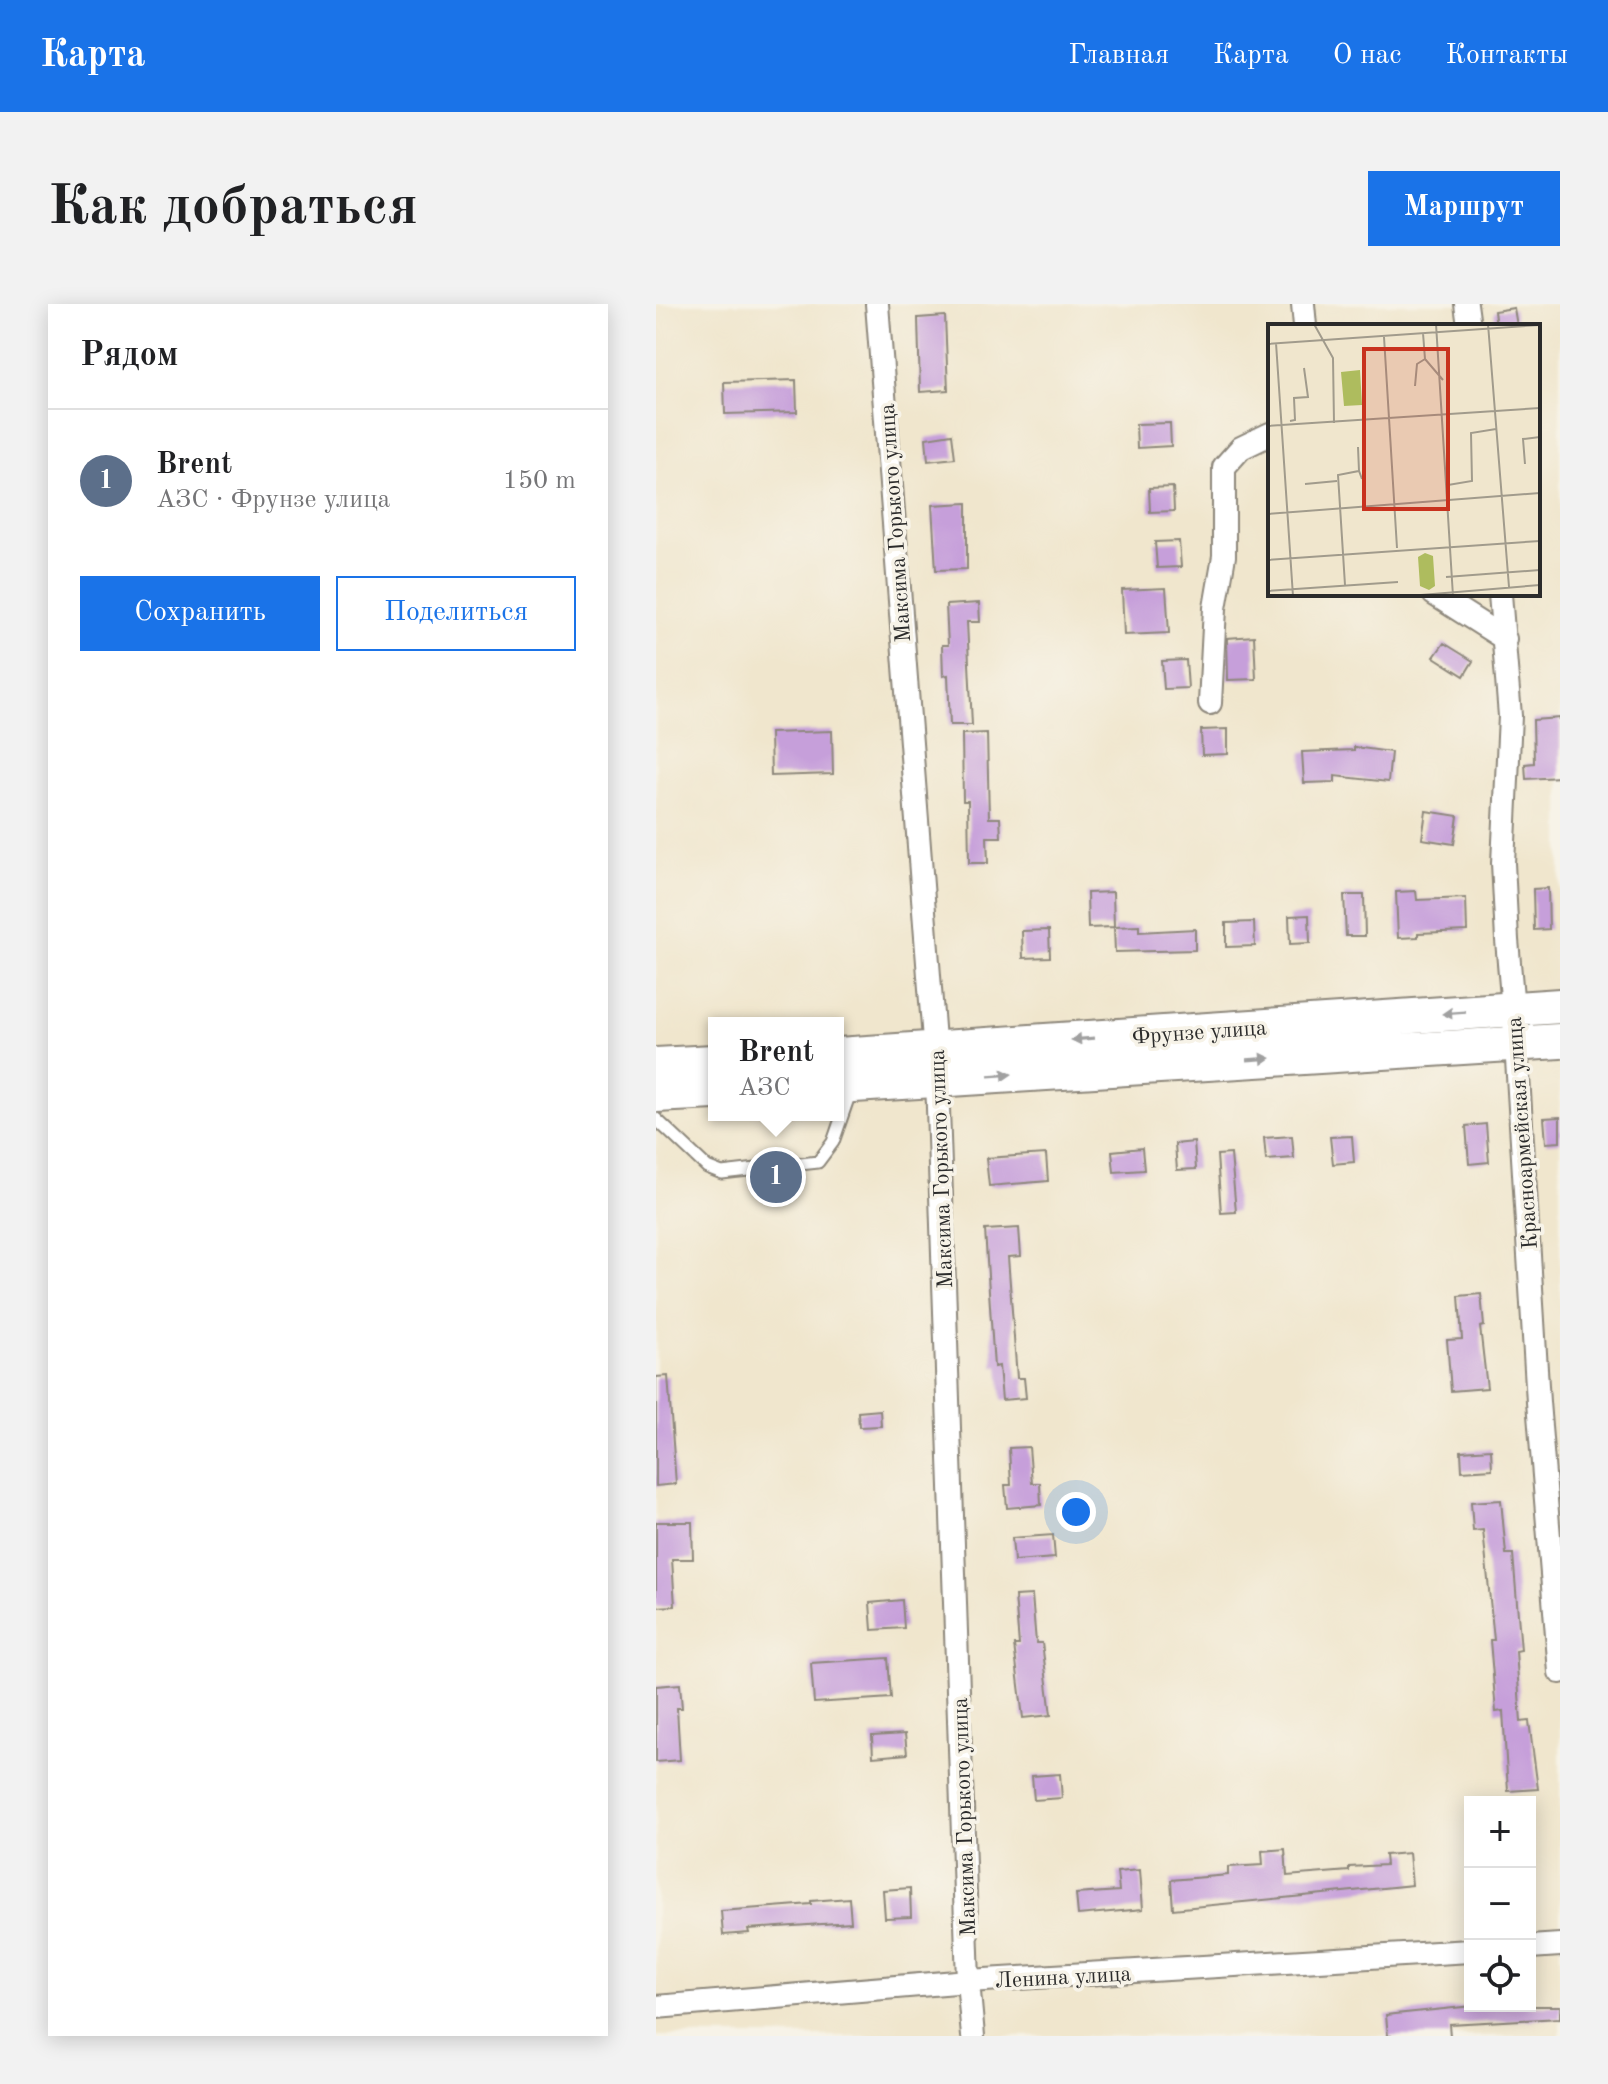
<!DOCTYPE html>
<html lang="ru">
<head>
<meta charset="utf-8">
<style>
	:root { --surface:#fff; --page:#f2f2f2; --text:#202124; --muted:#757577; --line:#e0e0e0; --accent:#1a73e8 }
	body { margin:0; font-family:"Old Standard TT",serif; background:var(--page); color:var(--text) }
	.controls { position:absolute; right:24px; bottom:24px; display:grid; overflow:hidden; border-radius:0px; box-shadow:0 4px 20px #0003 }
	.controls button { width:72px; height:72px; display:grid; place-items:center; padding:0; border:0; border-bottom:2px solid var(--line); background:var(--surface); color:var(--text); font:40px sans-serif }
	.you { position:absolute; left:420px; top:1208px; width:28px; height:28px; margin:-20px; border:6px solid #fff; border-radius:50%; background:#1a73e8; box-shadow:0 0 0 12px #1a73e833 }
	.badge { display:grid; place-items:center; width:52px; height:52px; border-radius:50%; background:var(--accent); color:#fff; font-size:26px; font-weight:700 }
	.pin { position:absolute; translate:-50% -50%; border:4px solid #fff; box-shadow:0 2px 8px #0006 }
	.popup { position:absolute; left:52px; top:713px; width:136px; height:104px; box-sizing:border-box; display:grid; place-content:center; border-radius:0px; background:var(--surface); filter:drop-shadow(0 2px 6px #0005); font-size:26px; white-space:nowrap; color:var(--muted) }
	.popup b { font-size:30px; color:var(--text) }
	.popup::after { content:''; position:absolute; left:50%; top:100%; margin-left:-16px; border:16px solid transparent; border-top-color:var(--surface) }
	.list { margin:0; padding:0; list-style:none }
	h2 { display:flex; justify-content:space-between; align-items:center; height:104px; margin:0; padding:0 32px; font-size:34px }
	h2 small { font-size:26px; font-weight:400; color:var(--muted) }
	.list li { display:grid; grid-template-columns:52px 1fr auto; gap:24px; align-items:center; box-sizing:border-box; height:144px; padding:0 32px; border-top:2px solid var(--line) }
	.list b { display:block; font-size:30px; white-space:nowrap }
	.list p { margin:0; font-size:26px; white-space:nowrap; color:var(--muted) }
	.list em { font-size:26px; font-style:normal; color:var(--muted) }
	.actions { display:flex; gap:16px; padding:24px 32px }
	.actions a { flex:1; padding:18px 0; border:2px solid var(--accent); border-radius:0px; text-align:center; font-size:28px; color:var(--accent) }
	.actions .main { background:var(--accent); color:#fff }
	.icon { flex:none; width:44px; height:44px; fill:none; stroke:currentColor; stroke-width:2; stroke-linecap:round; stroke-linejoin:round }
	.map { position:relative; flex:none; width:904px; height:1732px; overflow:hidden; border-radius:0px }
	header { display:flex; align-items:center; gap:48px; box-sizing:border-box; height:112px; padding:0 40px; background:var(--accent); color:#fff }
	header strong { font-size:38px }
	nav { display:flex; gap:44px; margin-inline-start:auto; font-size:28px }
	.intro { display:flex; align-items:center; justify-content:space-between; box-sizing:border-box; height:192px; padding:0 48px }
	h1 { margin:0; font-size:56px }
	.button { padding:20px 36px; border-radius:0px; background:var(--accent); color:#fff; font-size:28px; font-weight:700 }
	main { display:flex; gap:48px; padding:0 48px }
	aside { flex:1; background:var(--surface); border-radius:0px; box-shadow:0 4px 20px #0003 }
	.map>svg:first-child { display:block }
	.building { fill:#c69fda }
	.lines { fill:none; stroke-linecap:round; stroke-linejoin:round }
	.lane-casing { stroke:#8e887c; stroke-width:15 }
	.street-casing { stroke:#8e887c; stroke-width:26 }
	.primary-casing { stroke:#8e887c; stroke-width:38 }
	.lane { stroke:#fff; stroke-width:11 }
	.street { stroke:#fff; stroke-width:22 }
	.primary { stroke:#fff; stroke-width:34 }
	.oneway { fill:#a0a0a0 }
	.labels { text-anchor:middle; stroke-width:7; stroke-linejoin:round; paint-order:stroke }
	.street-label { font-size:22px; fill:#2b2b2b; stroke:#f7f3e8 }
	.inset-road { fill:none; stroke:#a19b8c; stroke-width:2 }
	.view { fill:#c8321e; fill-opacity:0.15; stroke:#c8321e; stroke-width:4 }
	.inset-edge { fill:none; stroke:#2b2b2b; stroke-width:4 }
</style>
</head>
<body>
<header>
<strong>Карта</strong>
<nav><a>Главная</a><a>Карта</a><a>О нас</a><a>Контакты</a></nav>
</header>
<div class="intro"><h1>Как добраться</h1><a class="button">Маршрут</a></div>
<main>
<aside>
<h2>Рядом<small></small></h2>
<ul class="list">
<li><span class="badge" style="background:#5c6f8a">1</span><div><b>Brent</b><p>АЗС · Фрунзе улица</p></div><em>150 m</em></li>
</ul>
<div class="actions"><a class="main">Сохранить</a><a>Поделиться</a></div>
</aside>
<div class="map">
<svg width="904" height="1732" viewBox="0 0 904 1732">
	<rect width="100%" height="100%" fill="#f7f3e8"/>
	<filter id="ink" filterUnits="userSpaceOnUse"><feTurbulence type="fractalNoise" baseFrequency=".0125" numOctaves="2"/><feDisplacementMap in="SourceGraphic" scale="16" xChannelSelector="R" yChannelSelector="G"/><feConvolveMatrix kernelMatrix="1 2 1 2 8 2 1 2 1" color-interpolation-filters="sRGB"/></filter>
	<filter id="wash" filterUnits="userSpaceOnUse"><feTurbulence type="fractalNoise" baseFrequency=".006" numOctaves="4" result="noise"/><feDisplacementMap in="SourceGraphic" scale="32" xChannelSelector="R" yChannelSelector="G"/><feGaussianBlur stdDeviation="1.8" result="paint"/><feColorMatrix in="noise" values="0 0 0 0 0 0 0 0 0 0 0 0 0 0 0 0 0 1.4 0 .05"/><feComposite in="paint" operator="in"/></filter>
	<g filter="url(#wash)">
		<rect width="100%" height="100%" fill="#f0e6cd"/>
		<g id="blocks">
			<path class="building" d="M858,4L861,22H840L838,7Z
				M289,12L292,86L264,88L262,14Z
				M140,76L141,108L69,110L68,78Z
				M514,119L515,142L481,144L480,120Z
				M296,130L299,154L272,157L270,134Z
				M517,183L518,207L494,208L493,184Z
				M311,199V265L280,266L276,201Z
				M523,237L525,263L501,264L499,238Z
				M510,284L513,329L468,331L466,286Z
				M323,299L324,318H311L316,421H294L292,371L287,372L286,341H292L290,301Z
				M598,332L600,375L572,376L571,334Z
				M788,339L817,357L808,372L778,353Z
				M530,356L532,384L508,385L506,357Z
				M904,414V473L870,475L869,460L878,459L877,416Z
				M572,425V450L546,451L545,426Z
				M176,427L177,470L115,472L114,429Z
				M331,429L333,514H344L345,533H331L332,559H313L312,497H307L306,430Z
				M698,443L735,448L732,478L679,472V478L648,479L646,448L698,446Z
				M770,507L802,512L798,540L766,535Z
				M892,584L893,625L878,626L877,585Z
				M760,587L761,596L810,594L811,627L762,629V633L742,634L740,588Z
				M457,588L458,623L432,624L431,589Z
				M688,591H708L709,632H690Z
				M653,611L654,639L634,640L633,612Z
				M598,618L599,642L570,643V619Z
				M483,622V628L539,625V646L459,648L458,623Z
				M393,626L394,653L367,654L366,627Z
				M904,813V838L890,839L888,814Z
				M830,820L833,858L813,860L810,822Z
				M636,832L638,854L610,856L608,834Z
				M696,832L698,858L677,860L674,833Z
				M538,838L540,865L521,866L519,840Z
				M486,844L488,866L458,868L456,847Z
				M390,850L392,877L333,882L330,854Z
				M575,850L580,908L565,909L561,851Z
				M363,924L365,952L352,953L361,1074H368L370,1094L346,1096L343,1062L338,1063L329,926Z
				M825,990L828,1022L824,1023L831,1084L795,1087L791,1036L806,1035L803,992Z
				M12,1072L20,1180L0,1182V1073Z
				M224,1106L225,1122L203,1123L202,1108Z
				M373,1143L376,1179H384L385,1201L351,1204L349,1181H355L353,1144Z
				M835,1145L836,1165L806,1167L805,1147Z
				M845,1196L850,1250H857L861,1299L865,1346L860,1347L865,1418L873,1417L882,1485L852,1487L847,1407L840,1408L834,1336H838L827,1226L817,1227L815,1198Z
				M0,1218H36L37,1255H16L19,1302L0,1303Z
				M397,1231L399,1254L358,1257L356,1234Z
				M376,1291L380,1339H386L395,1411L367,1414L358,1341H363L359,1292Z
				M246,1296L248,1324L216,1326L214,1299Z
				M232,1354L235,1394L158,1399L155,1359Z
				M24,1380L26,1404H21L24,1456L0,1458V1382Z
				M249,1430L251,1450L217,1453L216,1432Z
				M404,1470L406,1494L378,1496L376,1472Z
				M629,1545L631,1572L693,1567V1563L730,1561L729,1551L753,1549L756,1581L517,1605L515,1576L572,1571V1563L607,1561L606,1547Z
				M484,1566L487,1605L422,1611L420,1590L463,1587L461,1568Z
				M254,1584L255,1613L229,1614L227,1586Z
				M193,1594L195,1618L92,1625L93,1629L67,1631L65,1607L155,1600V1597Z
				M817,1702H904V1714L793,1720L794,1732H732L730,1711Z"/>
		</g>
	</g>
	<g filter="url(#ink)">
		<use href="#blocks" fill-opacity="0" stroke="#8e887c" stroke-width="2"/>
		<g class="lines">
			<defs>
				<path id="lane" d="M0,815L51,863L66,869L162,858L177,838L195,786"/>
				<path id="street" d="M221,0L281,775L312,1677L317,1732
					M647,0L649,22
					M810,0L813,22
					M778,290L849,335
					M844,290L854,412L847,559L851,636L860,739L882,1098L904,1368
					M554,399L559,304L568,252V163L585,144L614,130
					M874,1643L904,1641
					M0,1703L312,1677L814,1647"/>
				<path id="primary" d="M182,751L904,702
					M0,761L58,758
					M182,782L904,737
					M0,791L58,788"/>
			</defs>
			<use href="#lane" class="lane-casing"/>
			<use href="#street" class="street-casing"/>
			<use href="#primary" class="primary-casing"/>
			<use href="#lane" class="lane"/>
			<use href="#street" class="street"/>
			<use href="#primary" class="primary"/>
		</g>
		<defs><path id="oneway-solid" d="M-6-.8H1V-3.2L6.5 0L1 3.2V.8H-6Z" transform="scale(2)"/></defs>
		<g class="oneway">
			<use href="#oneway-solid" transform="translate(798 709) rotate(176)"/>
			<use href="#oneway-solid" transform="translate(427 735) rotate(176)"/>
			<use href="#oneway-solid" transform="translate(603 755) rotate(-4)"/>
			<use href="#oneway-solid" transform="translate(344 771) rotate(-4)"/>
		</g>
	</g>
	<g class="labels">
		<g class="street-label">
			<text transform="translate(238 219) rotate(-94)" y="8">Максима Горького улица</text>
			<text transform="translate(543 727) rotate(-4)" y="8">Фрунзе улица</text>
			<text transform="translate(865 829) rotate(-94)" y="8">Красноармейская улица</text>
			<text transform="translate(284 865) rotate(-92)" y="8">Максима Горького улица</text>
			<text transform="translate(307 1513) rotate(-92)" y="8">Максима Горького улица</text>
			<text transform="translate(407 1672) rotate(-3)" y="8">Ленина улица</text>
		</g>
	</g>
	<g transform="translate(612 20)">
		<rect width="272" height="272" fill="#f0e6cd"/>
		<path d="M92,46L94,81L76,82L73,48ZM157,229L165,232L167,262L161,266L152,262L150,233Z" fill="#aebc5e"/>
		<path class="inset-road" d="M46,0L65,34L66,99M168,0L185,272M220,0L241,263M155,9L157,35L175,56M116,13L129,224M8,19L25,272M0,20L272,1M147,62L149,40L157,35M22,97L27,96L26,74L40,73L36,44M0,102L272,84M90,123L91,147M257,140L255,115L272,113M37,160L69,157M180,161L204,157L203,109L228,105M0,190L272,169M0,236L272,217M178,253L272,246M77,261L70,151L91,147L94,155M0,267L130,258M141,272L272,261"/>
		<path class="view" d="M96,25H180V185H96Z"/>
		<rect width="272" height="272" class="inset-edge"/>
	</g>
</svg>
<div class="controls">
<button>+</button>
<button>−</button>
<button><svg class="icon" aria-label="locate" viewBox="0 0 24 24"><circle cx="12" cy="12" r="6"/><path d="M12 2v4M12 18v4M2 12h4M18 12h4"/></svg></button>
</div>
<div class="you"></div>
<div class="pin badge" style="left:120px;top:873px;background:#5c6f8a">1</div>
<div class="popup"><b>Brent</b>АЗС</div>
</div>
</main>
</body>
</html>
